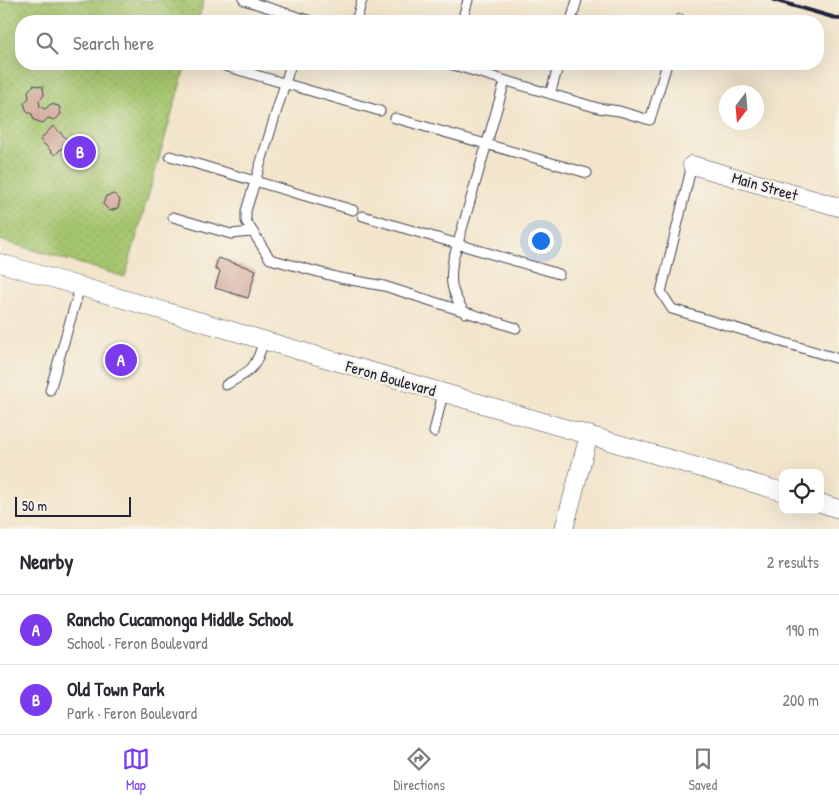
<!DOCTYPE html>
<html lang="en">
<head>
<meta charset="utf-8">
<style>
	:root { --surface:#fff; --page:#f2f2f3; --text:#2b2b33; --muted:#7c7c81; --line:#e1e1e2; --accent:#7c3aed }
	body { margin:0; font-family:"Patrick Hand",sans-serif; background:var(--page); color:var(--text) }
	.controls { position:absolute; right:15px; bottom:15px; display:grid; overflow:hidden; border-radius:10px; box-shadow:0 5px 20px #0002 }
	.controls button { width:45px; height:45px; display:grid; place-items:center; padding:0; border:0; border-bottom:1px solid var(--line); background:var(--surface); color:var(--text); font:25px sans-serif }
	.compass { position:absolute; left:719px; top:85px; width:45px; height:45px; border-radius:50%; background:var(--surface); box-shadow:0 5px 20px #0002; rotate:196deg }
	.scale { position:absolute; left:15px; bottom:12px; width:116px; box-sizing:border-box; padding-left:5px; border:2px solid #22223b; border-top:0; font-size:14px; line-height:18px; white-space:nowrap; color:#22223b; -webkit-text-stroke:4px #f7f3e8; paint-order:stroke }
	.you { position:absolute; left:540px; top:240px; width:18px; height:18px; margin:-12px; border:4px solid #fff; border-radius:50%; background:#1a73e8; box-shadow:0 0 0 8px #1a73e833 }
	.badge { display:grid; place-items:center; width:32px; height:32px; border-radius:50%; background:var(--accent); color:#fff; font-size:16px; font-weight:700 }
	.pin { position:absolute; translate:-50% -50%; border:2px solid #fff; box-shadow:0 1px 5px #0006 }
	.list { margin:0; padding:0; list-style:none }
	h2 { display:flex; justify-content:space-between; align-items:center; height:65px; margin:0; padding:0 20px; font-size:21px }
	h2 small { font-size:16px; font-weight:400; color:var(--muted) }
	.list li { display:grid; grid-template-columns:32px 1fr auto; gap:15px; align-items:center; box-sizing:border-box; height:70px; padding:0 20px; border-top:1px solid var(--line) }
	.list b { display:block; font-size:19px; white-space:nowrap }
	.list p { margin:0; font-size:16px; white-space:nowrap; color:var(--muted) }
	.list em { font-size:16px; font-style:normal; color:var(--muted) }
	.icon { flex:none; width:28px; height:28px; fill:none; stroke:currentColor; stroke-width:2; stroke-linecap:round; stroke-linejoin:round }
	.map { position:relative; flex:none; width:839px; height:529px; overflow:hidden }
	.search { position:absolute; background:var(--surface); box-shadow:0 5px 20px #0002; left:15px; right:15px; top:15px; height:55px; display:flex; align-items:center; gap:12px; box-sizing:border-box; padding:0 18px; border-radius:20px; color:var(--muted); font-size:19px }
	.sheet { height:205px; background:var(--surface) }
	nav { display:flex; justify-content:space-around; align-items:center; box-sizing:border-box; height:70px; border-top:1px solid var(--line); background:var(--surface); font-size:14px; color:var(--muted) }
	nav a { display:grid; justify-items:center; gap:2px }
	nav .on { color:var(--accent) }
	.map>svg:first-child { display:block }
	.park { fill:url(#park-dots); stroke:#637354 }
	.building { fill:#ce9c8f }
	.lines { fill:none; stroke-linecap:round; stroke-linejoin:round }
	.service-casing { stroke:#413f51; stroke-width:11 }
	.minor-casing { stroke:#413f51; stroke-width:19 }
	.service { stroke:#fff; stroke-width:9 }
	.minor { stroke:#fff; stroke-width:18 }
	.rail { stroke:#22223b; stroke-width:4 }
	.labels { text-anchor:middle; stroke-width:4.5; stroke-linejoin:round; paint-order:stroke }
	.street-label { font-size:16px; fill:#22223b; stroke:#f7f3e8 }
</style>
</head>
<body>
<div class="map">
<svg width="839" height="529" viewBox="0 0 839 529">
	<defs>
		<pattern id="park-dots" width="8" height="8" patternUnits="userSpaceOnUse" patternTransform="scale(1.25)"><rect width="8" height="8" fill="#a4c46d"/><path d="M2 2h.1M6 6h.1" fill="none" stroke="#8da85f" stroke-width="1.8" stroke-linecap="round"/></pattern>
	</defs>
	<rect width="100%" height="100%" fill="#f7f3e8"/>
	<filter id="ink" filterUnits="userSpaceOnUse"><feTurbulence type="fractalNoise" baseFrequency=".02" numOctaves="2"/><feDisplacementMap in="SourceGraphic" scale="10" xChannelSelector="R" yChannelSelector="G"/><feConvolveMatrix kernelMatrix="1 2 1 2 8 2 1 2 1" color-interpolation-filters="sRGB"/></filter>
	<filter id="wash" filterUnits="userSpaceOnUse"><feTurbulence type="fractalNoise" baseFrequency=".0096" numOctaves="4" result="noise"/><feDisplacementMap in="SourceGraphic" scale="20" xChannelSelector="R" yChannelSelector="G"/><feGaussianBlur stdDeviation="1.12" result="paint"/><feColorMatrix in="noise" values="0 0 0 0 0 0 0 0 0 0 0 0 0 0 0 0 0 1.4 0 .05"/><feComposite in="paint" operator="in"/></filter>
	<g filter="url(#wash)">
		<rect width="100%" height="100%" fill="#f2e5cb"/>
		<path class="park" d="M0,0H204L198,21H21V64H186L125,277L0,240Z"/>
		<g id="blocks">
			<path class="building" d="M34,85L43,87L44,95L39,101L40,107L45,109L51,104L59,106L61,114L55,120L48,118L43,123L34,120L32,114L27,112L24,103L29,98L28,91Z
				M53,126L69,141L55,155L40,140Z
				M114,194L120,200L118,208L110,211L103,204L106,196Z
				M218,258L256,270L248,298L215,288L220,271L215,269Z"/>
		</g>
	</g>
	<g filter="url(#ink)">
		<use href="#blocks" fill-opacity="0" stroke="#413f51" stroke-width="1"/>
		<g class="lines">
			<defs>
				<path id="service" d="M244,0L311,21
					M356,21L362,0
					M462,21L468,0
					M571,21L577,0
					M680,21V19
					M218,64L380,111
					M291,64L246,211V221L270,259L340,278L384,286L516,328
					M450,64L598,108L619,111L650,120L667,64
					M550,94L559,64
					M395,118L587,173
					M170,156L353,210
					M692,165L661,292L672,309L839,359
					M363,216L559,274
					M173,217L231,234L251,232
					M465,313C452,293 449,284 453,260L505,81
					M226,385C253,369 254,371 264,341
					M50,390L80,287
					M434,432L443,393"/>
				<path id="minor" d="M692,165L839,207
					M0,263L783,492
					M820,503L839,509
					M564,529L589,435"/>
			</defs>
			<use href="#service" class="service-casing"/>
			<use href="#minor" class="minor-casing"/>
			<use href="#service" class="service"/>
			<use href="#minor" class="minor"/>
			<path class="rail" d="M774,0L839,19"/>
		</g>
	</g>
	<g class="labels">
		<g class="street-label">
			<text transform="translate(765 186) rotate(16)" y="6">Main Street</text>
			<text transform="translate(391 378) rotate(16)" y="6">Feron Boulevard</text>
		</g>
	</g>
</svg>
<div class="controls">
<button><svg class="icon" aria-label="locate" viewBox="0 0 24 24"><circle cx="12" cy="12" r="6"/><path d="M12 2v4M12 18v4M2 12h4M18 12h4"/></svg></button>
</div>
<svg class="compass" viewBox="-18 -18 36 36"><path d="M0-13l5 13h-10z" fill="#e53935"/><path d="M0 13l5-13h-10z" fill="#7c7c81"/></svg>
<div class="scale">50 m</div>
<div class="you"></div>
<div class="pin badge" style="left:121px;top:360px">A</div>
<div class="pin badge" style="left:80px;top:152px">B</div>
<div class="search"><svg class="icon" aria-label="search" viewBox="0 0 24 24"><circle cx="10" cy="10" r="6"/><path d="M15 15l6 6"/></svg>Search here</div>
</div>
<section class="sheet">
<h2>Nearby<small>2 results</small></h2>
<ul class="list">
<li><span class="badge">A</span><div><b>Rancho Cucamonga Middle School</b><p>School · Feron Boulevard</p></div><em>190 m</em></li>
<li><span class="badge">B</span><div><b>Old Town Park</b><p>Park · Feron Boulevard</p></div><em>200 m</em></li>
</ul>
</section>
<nav>
<a class="on"><svg class="icon" aria-label="map" viewBox="0 0 24 24"><path d="M3 6l6-2 6 2 6-2v14l-6 2-6-2-6 2zM9 4v14M15 6v14"/></svg>Map</a>
<a><svg class="icon" aria-label="directions" viewBox="0 0 24 24"><path d="M12 3l9 9-9 9-9-9zM9 14v-3h6M13 9l2 2-2 2"/></svg>Directions</a>
<a><svg class="icon" aria-label="saved" viewBox="0 0 24 24"><path d="M7 4h10v16l-5-4-5 4z"/></svg>Saved</a>
</nav>
</body>
</html>
